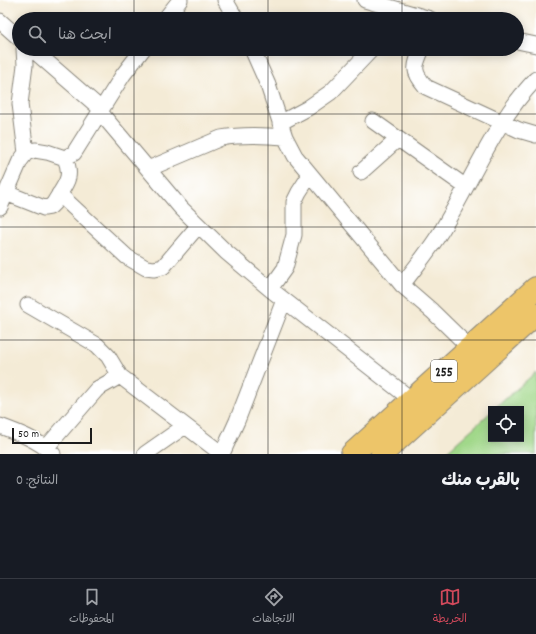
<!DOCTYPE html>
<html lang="ar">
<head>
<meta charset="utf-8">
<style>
	:root { --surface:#171b24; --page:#242831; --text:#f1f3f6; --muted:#9ea1a6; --line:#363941; --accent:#d1495b }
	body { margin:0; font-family:Dekko,"Playpen Sans Arabic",sans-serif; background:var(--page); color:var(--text); direction:rtl }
	.controls { position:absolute; right:12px; bottom:12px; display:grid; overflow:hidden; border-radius:0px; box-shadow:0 2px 10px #0003 }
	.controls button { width:36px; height:36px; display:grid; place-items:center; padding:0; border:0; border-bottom:1px solid var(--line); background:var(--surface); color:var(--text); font:20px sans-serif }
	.scale { position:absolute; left:12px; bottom:10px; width:80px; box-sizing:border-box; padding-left:4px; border:2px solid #1c1c1c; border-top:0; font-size:11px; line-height:14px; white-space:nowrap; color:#1c1c1c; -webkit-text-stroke:3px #fff; paint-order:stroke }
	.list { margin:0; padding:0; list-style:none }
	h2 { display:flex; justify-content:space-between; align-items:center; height:52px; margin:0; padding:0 16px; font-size:17px }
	h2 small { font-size:13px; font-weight:400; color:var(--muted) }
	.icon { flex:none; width:22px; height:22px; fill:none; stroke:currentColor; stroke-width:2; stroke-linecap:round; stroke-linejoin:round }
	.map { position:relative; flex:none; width:536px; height:454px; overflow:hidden; direction:ltr }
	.search { position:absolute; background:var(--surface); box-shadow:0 2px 10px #0003; left:12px; right:12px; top:12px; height:44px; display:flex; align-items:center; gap:10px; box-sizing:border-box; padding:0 14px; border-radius:22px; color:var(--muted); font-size:15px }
	.sheet { height:124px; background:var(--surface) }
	nav { display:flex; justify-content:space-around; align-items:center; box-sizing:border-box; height:56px; border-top:1px solid var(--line); background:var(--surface); font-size:11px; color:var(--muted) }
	nav a { display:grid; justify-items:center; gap:2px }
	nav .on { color:var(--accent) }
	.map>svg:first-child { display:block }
	.green { fill:#a1d88a; stroke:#5e7a53 }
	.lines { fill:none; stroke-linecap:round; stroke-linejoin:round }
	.minor-casing { stroke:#888479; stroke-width:17 }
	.highway-casing { stroke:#888479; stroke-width:24 }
	.minor { stroke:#fff; stroke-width:15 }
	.highway { stroke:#edc569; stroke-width:22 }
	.grid { fill:none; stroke:#1c1c1c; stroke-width:1; stroke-opacity:0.55 }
	.labels { text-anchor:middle; stroke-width:3; stroke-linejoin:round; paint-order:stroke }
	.shield { fill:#fff; stroke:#606060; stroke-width:1 }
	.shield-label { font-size:13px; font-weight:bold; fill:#1c1c1c }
</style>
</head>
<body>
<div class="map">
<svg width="536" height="454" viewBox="0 0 536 454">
	<rect width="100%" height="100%" fill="#fff"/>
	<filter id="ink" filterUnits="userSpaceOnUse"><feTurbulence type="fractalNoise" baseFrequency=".025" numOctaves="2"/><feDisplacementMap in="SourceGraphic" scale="8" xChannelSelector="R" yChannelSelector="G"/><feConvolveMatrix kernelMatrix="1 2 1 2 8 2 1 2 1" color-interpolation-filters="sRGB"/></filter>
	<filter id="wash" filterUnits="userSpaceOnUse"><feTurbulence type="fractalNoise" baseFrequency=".012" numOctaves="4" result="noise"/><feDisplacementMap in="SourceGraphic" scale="16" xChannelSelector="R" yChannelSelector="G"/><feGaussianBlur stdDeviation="0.9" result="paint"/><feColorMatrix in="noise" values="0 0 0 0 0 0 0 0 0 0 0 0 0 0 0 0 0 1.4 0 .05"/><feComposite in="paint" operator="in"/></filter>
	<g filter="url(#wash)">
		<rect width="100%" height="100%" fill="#f4ebd6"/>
		<path class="green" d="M536,372V454H444L491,412V439H521V409H494Z"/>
	</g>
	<g filter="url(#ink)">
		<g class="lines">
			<defs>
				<path id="minor" d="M225,0L236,19
					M365,0L430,19
					M165,19L180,0
					M0,21L19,38
					M517,41L536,45
					M24,49L25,65L20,104L26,153
					M32,49L101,109
					M252,49L268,85L285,137L295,156L402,285L432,311L470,348
					M422,49C414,67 412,71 426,87L519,130L536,135
					M100,112L181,208L226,252L270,289L412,400
					M373,121L466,187
					M280,123L308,108L331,92L372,49
					M148,169L221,138C243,134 263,135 285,137
					M361,172L398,139
					M6,193L44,208L50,207L54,203C64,185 74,179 65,158
					M59,194L127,257L146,268L154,269L163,267L198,226
					M0,207L20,161L26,153L35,150L47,152L65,158L74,153L123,75L143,49
					M402,285C417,265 434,245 446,223C475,174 496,120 536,79
					M270,289L285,268L294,235V202L299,192L310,175
					M28,305L97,345L108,356L120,376L222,454
					M0,426C19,433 38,440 53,454
					M46,448L97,389L120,376
					M145,454L185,426
					M222,454L237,421L284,300"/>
				<path id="highway" d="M352,454L536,288
					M382,454L536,314"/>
			</defs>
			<use href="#minor" class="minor-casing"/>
			<use href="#highway" class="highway-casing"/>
			<use href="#minor" class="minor"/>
			<use href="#highway" class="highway"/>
		</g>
	</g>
	<path class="grid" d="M134,0V19M268,0V19M402,0V19M134,49V454M268,49V454M402,49V454M0,114H536M0,227H536M0,340H536"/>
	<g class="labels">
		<rect class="shield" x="431" y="360" width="26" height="22" rx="3"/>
		<g class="shield-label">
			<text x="444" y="376">255</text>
		</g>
	</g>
</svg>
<div class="controls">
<button><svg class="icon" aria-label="locate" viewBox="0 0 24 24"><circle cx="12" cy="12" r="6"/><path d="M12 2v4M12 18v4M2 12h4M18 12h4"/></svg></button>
</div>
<div class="scale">50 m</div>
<div class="search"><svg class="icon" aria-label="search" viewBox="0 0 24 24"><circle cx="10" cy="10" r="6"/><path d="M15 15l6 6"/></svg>ابحث هنا</div>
</div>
<section class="sheet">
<h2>بالقرب منك<small>النتائج: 0</small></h2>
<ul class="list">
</ul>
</section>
<nav>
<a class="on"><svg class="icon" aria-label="map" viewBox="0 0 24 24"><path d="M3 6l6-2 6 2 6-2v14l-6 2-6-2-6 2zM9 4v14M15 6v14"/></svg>الخريطة</a>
<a><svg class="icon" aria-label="directions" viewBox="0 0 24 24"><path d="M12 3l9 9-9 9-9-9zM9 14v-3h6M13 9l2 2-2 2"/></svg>الاتجاهات</a>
<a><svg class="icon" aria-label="saved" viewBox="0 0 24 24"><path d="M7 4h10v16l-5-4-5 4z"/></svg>المحفوظات</a>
</nav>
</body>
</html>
